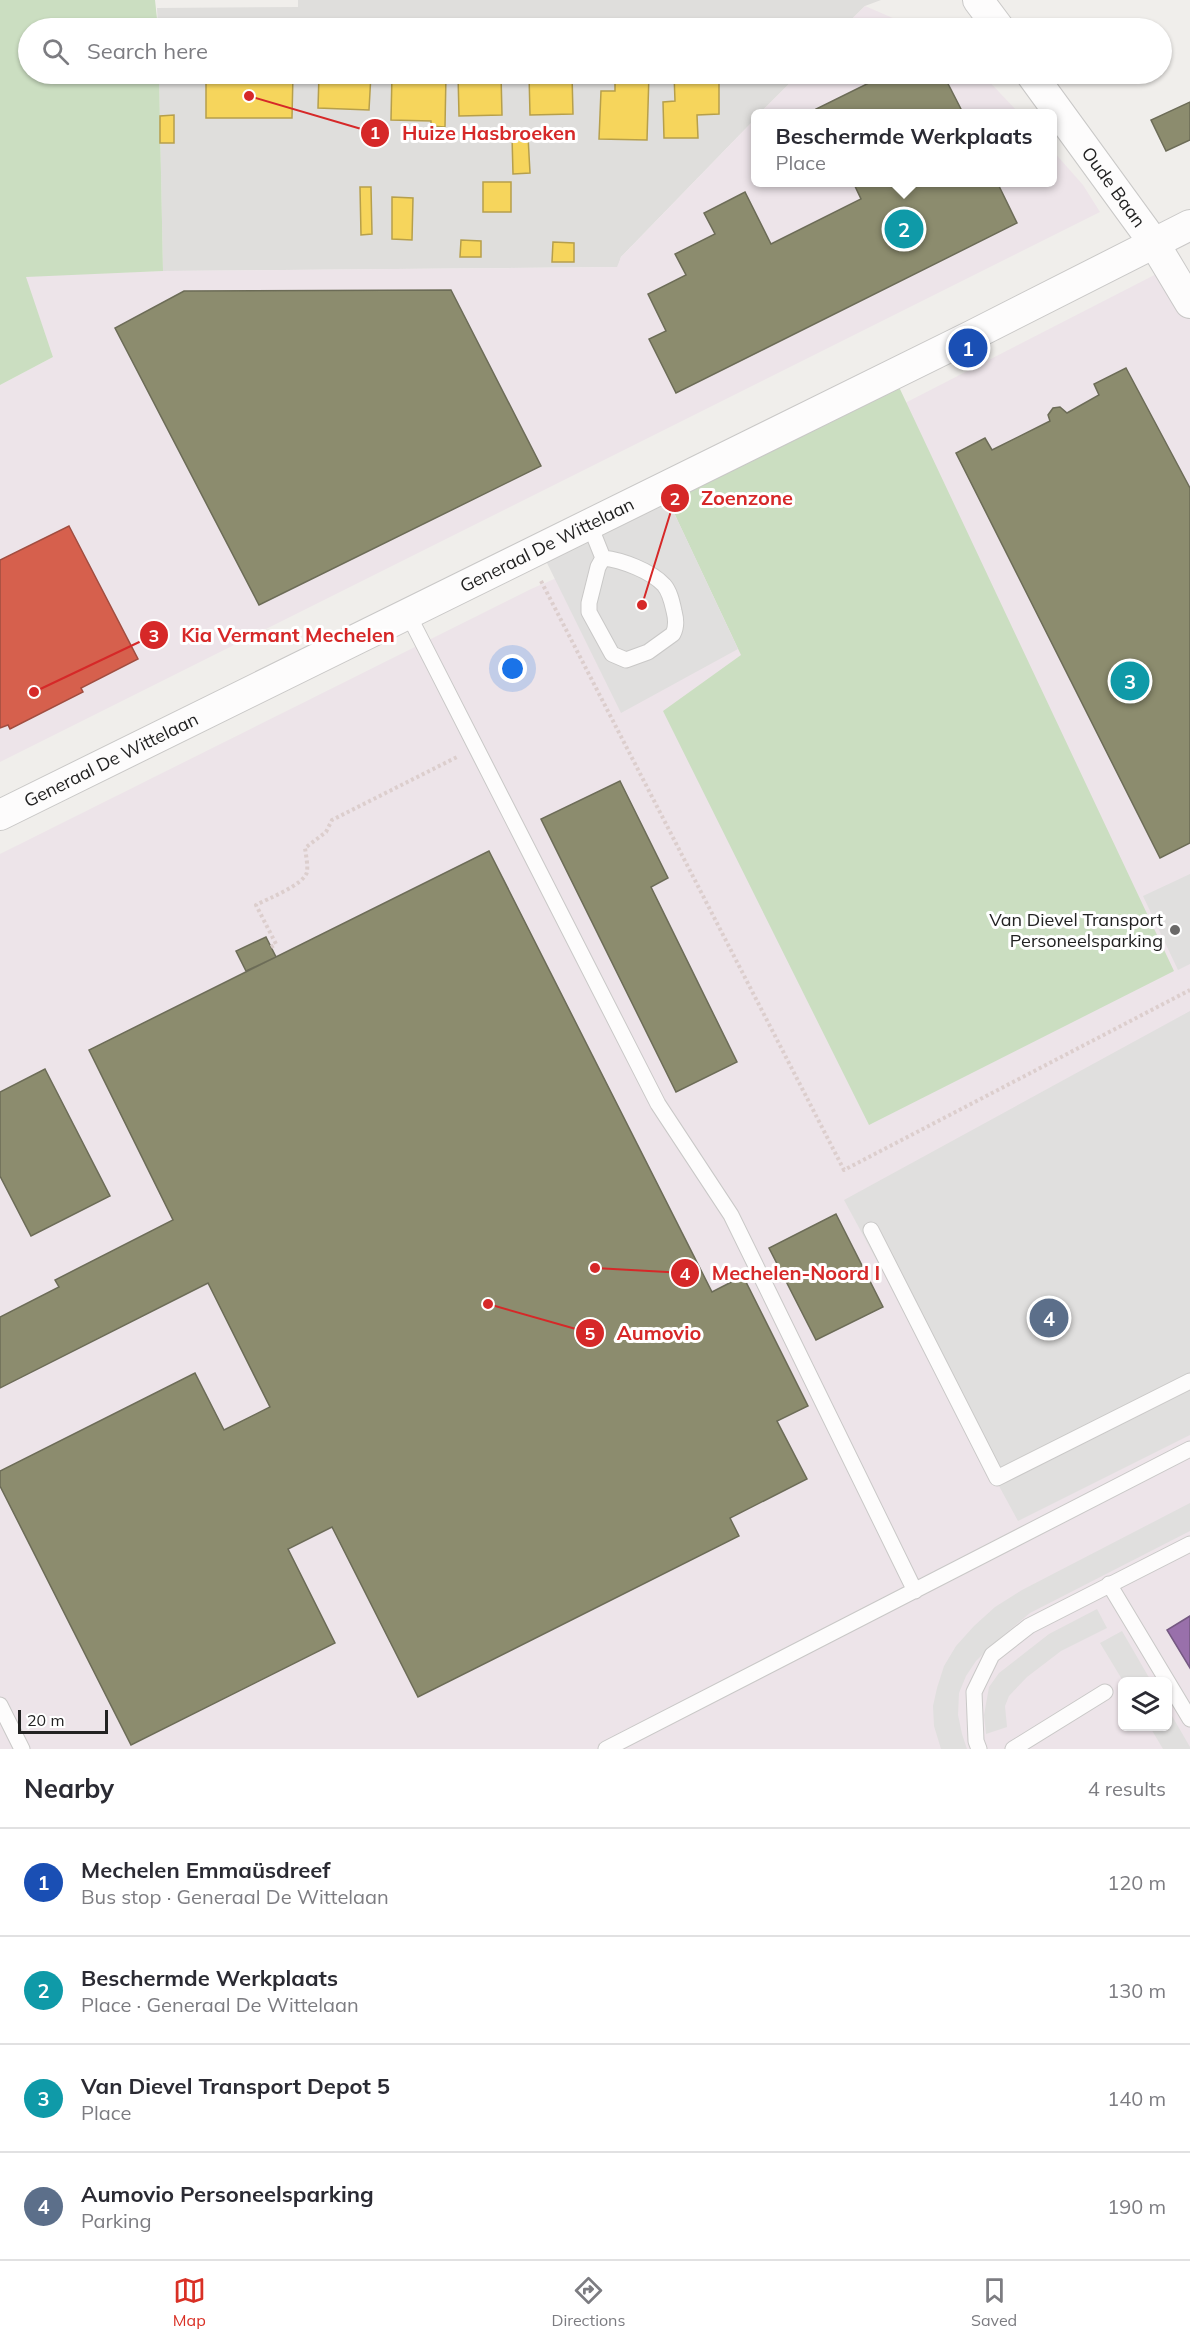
<!DOCTYPE html>
<html lang="en">
<head>
<meta charset="utf-8">
<style>
	:root { --surface:#fff; --page:#f2f2f3; --text:#2b2b33; --muted:#7c7c81; --line:#e1e1e2; --accent:#d93025 }
	body { margin:0; font-family:Mulish,sans-serif; background:var(--page); color:var(--text) }
	.controls { position:absolute; right:18px; bottom:18px; display:grid; overflow:hidden; border-radius:9px; box-shadow:0 2px 4px #0004 }
	.controls button { width:54px; height:54px; display:grid; place-items:center; padding:0; border:0; border-bottom:2px solid var(--line); background:var(--surface); color:var(--text); font:30px sans-serif }
	.scale { position:absolute; left:18px; bottom:15px; width:90px; box-sizing:border-box; padding-left:6px; border:3px solid #222; border-top:0; font-size:16px; line-height:21px; white-space:nowrap; color:#222; -webkit-text-stroke:4px #fff; paint-order:stroke }
	.you { position:absolute; left:513px; top:669px; width:21px; height:21px; margin:-15px; border:4px solid #fff; border-radius:50%; background:#1a73e8; box-shadow:0 0 0 9px #1a73e833 }
	.badge { display:grid; place-items:center; width:39px; height:39px; border-radius:50%; background:var(--accent); color:#fff; font-size:20px; font-weight:700 }
	.pin { position:absolute; translate:-50% -50%; border:3px solid #fff; box-shadow:0 2px 6px #0006 }
	.popup { position:absolute; left:751px; top:109px; width:306px; height:78px; box-sizing:border-box; display:grid; place-content:center; border-radius:9px; background:var(--surface); filter:drop-shadow(0 2px 4px #0005); font-size:20px; white-space:nowrap; color:var(--muted) }
	.popup b { font-size:22px; color:var(--text) }
	.popup::after { content:''; position:absolute; left:50%; top:100%; margin-left:-12px; border:12px solid transparent; border-top-color:var(--surface) }
	.list { margin:0; padding:0; list-style:none }
	h2 { display:flex; justify-content:space-between; align-items:center; height:78px; margin:0; padding:0 24px; font-size:26px }
	h2 small { font-size:20px; font-weight:400; color:var(--muted) }
	.list li { display:grid; grid-template-columns:39px 1fr auto; gap:18px; align-items:center; box-sizing:border-box; height:108px; padding:0 24px; border-top:2px solid var(--line) }
	.list b { display:block; font-size:22px; white-space:nowrap }
	.list p { margin:0; font-size:20px; white-space:nowrap; color:var(--muted) }
	.list em { font-size:20px; font-style:normal; color:var(--muted) }
	.icon { flex:none; width:33px; height:33px; fill:none; stroke:currentColor; stroke-width:2; stroke-linecap:round; stroke-linejoin:round }
	.map { position:relative; flex:none; width:1190px; height:1749px; overflow:hidden }
	.search { position:absolute; background:var(--surface); box-shadow:0 2px 4px #0004; left:18px; right:18px; top:18px; height:66px; display:flex; align-items:center; gap:15px; box-sizing:border-box; padding:0 21px; border-radius:33px; color:var(--muted); font-size:22px }
	.sheet { height:510px; background:var(--surface) }
	nav { display:flex; justify-content:space-around; align-items:center; box-sizing:border-box; height:84px; border-top:2px solid var(--line); background:var(--surface); font-size:16px; color:var(--muted) }
	nav a { display:grid; justify-items:center; gap:3px }
	nav .on { color:var(--accent) }
	.map>svg:first-child { display:block }
	.residential { fill:#dfdedc }
	.industrial { fill:#ede4e9; fill-rule:evenodd }
	.forest { fill:#cbdec1 }
	.parking { fill:#e0dfde }
	.homes { fill:#f6d55c; stroke:#b69f4b; stroke-width:1.5 }
	.shops { fill:#d6604d; stroke:#a04d40; stroke-width:1.5 }
	.offices { fill:#9970ab; stroke:#755982; stroke-width:1.5 }
	.industry { fill:#8c8c6e; stroke:#6c6c57; stroke-width:1.5 }
	.lines { fill:none; stroke-linecap:round; stroke-linejoin:round }
	.service-casing { stroke:#c9c8c7; stroke-width:17 }
	.minor-casing { stroke:#c9c8c7; stroke-width:32 }
	.path { stroke:#dccecd; stroke-width:4; stroke-dasharray:3 3; stroke-linecap:butt }
	.service { stroke:#fdfcfc; stroke-width:15 }
	.minor { stroke:#fdfcfc; stroke-width:30 }
	.poi-dot { fill:#6a6968; stroke:#fff; stroke-width:2 }
	.labels { text-anchor:middle; stroke-width:6; stroke-linejoin:round; paint-order:stroke }
	.street-label { font-size:18px; fill:#222; stroke:#fff }
	.poi-label { font-size:18px; fill:#222; stroke:#fff; text-anchor:end }
	.leader { fill:none; stroke:#d62828; stroke-width:2 }
	.callout-dot { fill:#d62828; stroke:#fff; stroke-width:2 }
	.mark-label { font-size:18px; text-anchor:middle; font-weight:bold; fill:#fff }
	.callout-label { font-size:20px; text-anchor:middle; font-weight:bold; fill:#d62828; stroke:#fff; stroke-width:6; stroke-linejoin:round; paint-order:stroke }
</style>
</head>
<body>
<div class="map">
<svg width="1190" height="1749" viewBox="0 0 1190 1749">
	<rect width="100%" height="100%" fill="#f0eeeb"/>
	<path class="residential" d="M298,0H881L865,6L843,28H158L157,8L298,7Z
		M159,74H799L760,113H756L755,119L621,257L618,267L163,271Z"/>
	<path class="industrial" d="M865,6L916,28H843Z
		M799,74H982L1019,113H760Z
		M755,119L756,182H1052L1053,151L1083,185L1100,212L0,762V385L53,357L25,276L163,271L617,267L621,257Z
		M1170,267L1190,302V1749H0V854L531,589L603,558ZM1122,1682H1168V1726H1122Z"/>
	<path class="forest" d="M0,0H155L158,28H28V74H159L163,271L26,277L53,357L0,385Z
		M899,387L1174,971L869,1125L663,711L741,655L668,500Z"/>
	<path class="parking" d="M668,500L738,649L621,713L546,561Z
		M1190,874V964L1178,970L1143,896Z
		M1190,1011V1435L1018,1521L844,1200Z
		M1190,1503V1531L1030,1613L993,1644L976,1661L966,1676L959,1693L958,1715L962,1734L967,1749H941L934,1726L933,1706L937,1688L944,1666L956,1646L974,1626L995,1607L1022,1590Z
		M1097,1609L1107,1628L1061,1651L1027,1677L1009,1696L1005,1706L1007,1727L986,1734L984,1715L989,1687L999,1673L1049,1634Z
		M1122,1631L1151,1681H1123L1100,1643Z
		M1168,1709L1190,1747V1749H1163L1150,1727L1168,1726Z"/>
	<path class="homes" d="M206,74H293L292,118H206Z
		M319,74H371L369,110L318,108Z
		M392,74H446L445,127L431,126V121L391,120Z
		M458,74H501L502,115L459,116Z
		M529,74H572L573,114L530,115Z
		M615,74H649L647,140L599,139L601,91H615Z
		M674,74H704V81H719V114L697,115L698,138H664L663,102L675,101Z
		M174,115V143H160V116Z
		M512,136H528L530,173L513,174Z
		M483,182H511V212H483Z
		M360,187H371L372,234L361,235Z
		M392,197L413,198L412,240L392,239Z
		M461,240L481,241V257H460Z
		M553,242L574,243V262H552Z"/>
	<path class="shops" d="M69,526L138,659L81,688L83,692L10,729L8,725L0,728V560Z"/>
	<path class="offices" d="M1190,1616V1668L1167,1630Z"/>
	<path class="industry" d="M887,74H943L963,113H818L816,109Z
		M1190,102V140L1166,151L1151,120Z
		M853,182H997L1017,223L676,393L649,339L666,331L648,294L686,275L675,254L715,234L704,213L745,192L771,244L861,199Z
		M451,290L541,466L259,605L115,328L184,291Z
		M1126,368L1190,488V843L1160,858L956,453L985,438L992,450L1050,421L1048,415L1053,408L1060,407L1067,413L1099,395L1094,384Z
		M620,781L668,878L651,887L737,1062L676,1092L541,819Z
		M489,851L712,1292L743,1276L808,1406L777,1421L807,1479L730,1518L739,1536L418,1697L332,1527L288,1549L335,1643L131,1745L0,1486V1471L195,1373L224,1430L270,1407L208,1283L0,1388V1317L59,1287L55,1280L173,1220L89,1050Z
		M266,937L276,957L246,971L236,951Z
		M45,1069L110,1196L31,1236L0,1176V1092Z
		M836,1214L883,1307L816,1340L769,1248Z"/>
	<g class="lines">
		<defs>
			<path id="service" d="M589,523L603,558L598,567L589,603V612L612,654L626,660L648,652L673,634C677,626 676,619 674,611C672,602 670,592 664,585C651,571 622,560 603,558
				M408,614L658,1104L731,1215L915,1591
				M871,1230L997,1478L1190,1381
				M1109,1584L1190,1719
				M0,1705L22,1749
				M606,1749L1190,1449
				M979,1749L976,1741L974,1692L992,1655L1029,1626L1190,1544
				M1013,1749L1105,1692"/>
			<g id="minor">
				<path d="M978,0L999,28"/>
				<path id="s1" d="M1031,74L1154,243L1190,303"/>
				<path id="s2" d="M0,815L969,337L1190,225"/>
			</g>
		</defs>
		<use href="#service" class="service-casing"/>
		<use href="#minor" class="minor-casing"/>
		<path class="path" d="M541,581L844,1170L1190,990
			M271,947L276,944L256,905C267,899 304,885 307,872C308,865 306,856 305,848L326,832L332,820L457,757"/>
		<use href="#service" class="service"/>
		<use href="#minor" class="minor"/>
	</g>
	<circle class="poi-dot" cx="1175" cy="930" r="6"/>
	<g class="labels">
		<g class="street-label">
			<text dy="6" stroke="none"><textPath href="#s1" startOffset="140">Oude Baan</textPath></text>
			<text dy="6" stroke="none"><textPath href="#s2" startOffset="610">Generaal De Wittelaan</textPath></text>
			<text dy="6" stroke="none"><textPath href="#s2" startOffset="124">Generaal De Wittelaan</textPath></text>
		</g>
		<g class="poi-label">
			<text x="1163" y="926">Van Dievel Transport<tspan x="1163" dy="21">Personeelsparking</tspan></text>
		</g>
	</g>
	<path class="leader" d="M249 96L375 133M642 605L675 498M34 692L154 635M595 1268L685 1273M488 1304L590 1333"/>
	<g class="callout-dot">
		<circle cx="249" cy="96" r="6"/>
		<circle cx="642" cy="605" r="6"/>
		<circle cx="34" cy="692" r="6"/>
		<circle cx="595" cy="1268" r="6"/>
		<circle cx="488" cy="1304" r="6"/>
		<circle cx="375" cy="133" r="15"/>
		<circle cx="675" cy="498" r="15"/>
		<circle cx="154" cy="635" r="15"/>
		<circle cx="685" cy="1273" r="15"/>
		<circle cx="590" cy="1333" r="15"/>
	</g>
	<g class="mark-label">
		<text x="375" y="139">1</text>
		<text x="675" y="505">2</text>
		<text x="154" y="642">3</text>
		<text x="685" y="1280">4</text>
		<text x="590" y="1340">5</text>
	</g>
	<g class="callout-label">
		<text x="489" y="140">Huize Hasbroeken</text>
		<text x="747" y="505">Zoenzone</text>
		<text x="288" y="642">Kia Vermant Mechelen</text>
		<text x="796" y="1280">Mechelen-Noord I</text>
		<text x="659" y="1340">Aumovio</text>
	</g>
</svg>
<div class="controls">
<button><svg class="icon" aria-label="layers" viewBox="0 0 24 24"><path d="M12 4l9 5-9 5-9-5zM3 14l9 5 9-5"/></svg></button>
</div>
<div class="scale">20 m</div>
<div class="you"></div>
<div class="pin badge" style="left:968px;top:348px;background:#1a4fb4">1</div>
<div class="pin badge" style="left:904px;top:229px;background:#0f9aa8">2</div>
<div class="popup"><b>Beschermde Werkplaats</b>Place</div>
<div class="pin badge" style="left:1130px;top:681px;background:#0f9aa8">3</div>
<div class="pin badge" style="left:1049px;top:1318px;background:#5c6f8a">4</div>
<div class="search"><svg class="icon" aria-label="search" viewBox="0 0 24 24"><circle cx="10" cy="10" r="6"/><path d="M15 15l6 6"/></svg>Search here</div>
</div>
<section class="sheet">
<h2>Nearby<small>4 results</small></h2>
<ul class="list">
<li><span class="badge" style="background:#1a4fb4">1</span><div><b>Mechelen Emmaüsdreef</b><p>Bus stop · Generaal De Wittelaan</p></div><em>120 m</em></li>
<li><span class="badge" style="background:#0f9aa8">2</span><div><b>Beschermde Werkplaats</b><p>Place · Generaal De Wittelaan</p></div><em>130 m</em></li>
<li><span class="badge" style="background:#0f9aa8">3</span><div><b>Van Dievel Transport Depot 5</b><p>Place</p></div><em>140 m</em></li>
<li><span class="badge" style="background:#5c6f8a">4</span><div><b>Aumovio Personeelsparking</b><p>Parking</p></div><em>190 m</em></li>
</ul>
</section>
<nav>
<a class="on"><svg class="icon" aria-label="map" viewBox="0 0 24 24"><path d="M3 6l6-2 6 2 6-2v14l-6 2-6-2-6 2zM9 4v14M15 6v14"/></svg>Map</a>
<a><svg class="icon" aria-label="directions" viewBox="0 0 24 24"><path d="M12 3l9 9-9 9-9-9zM9 14v-3h6M13 9l2 2-2 2"/></svg>Directions</a>
<a><svg class="icon" aria-label="saved" viewBox="0 0 24 24"><path d="M7 4h10v16l-5-4-5 4z"/></svg>Saved</a>
</nav>
</body>
</html>
